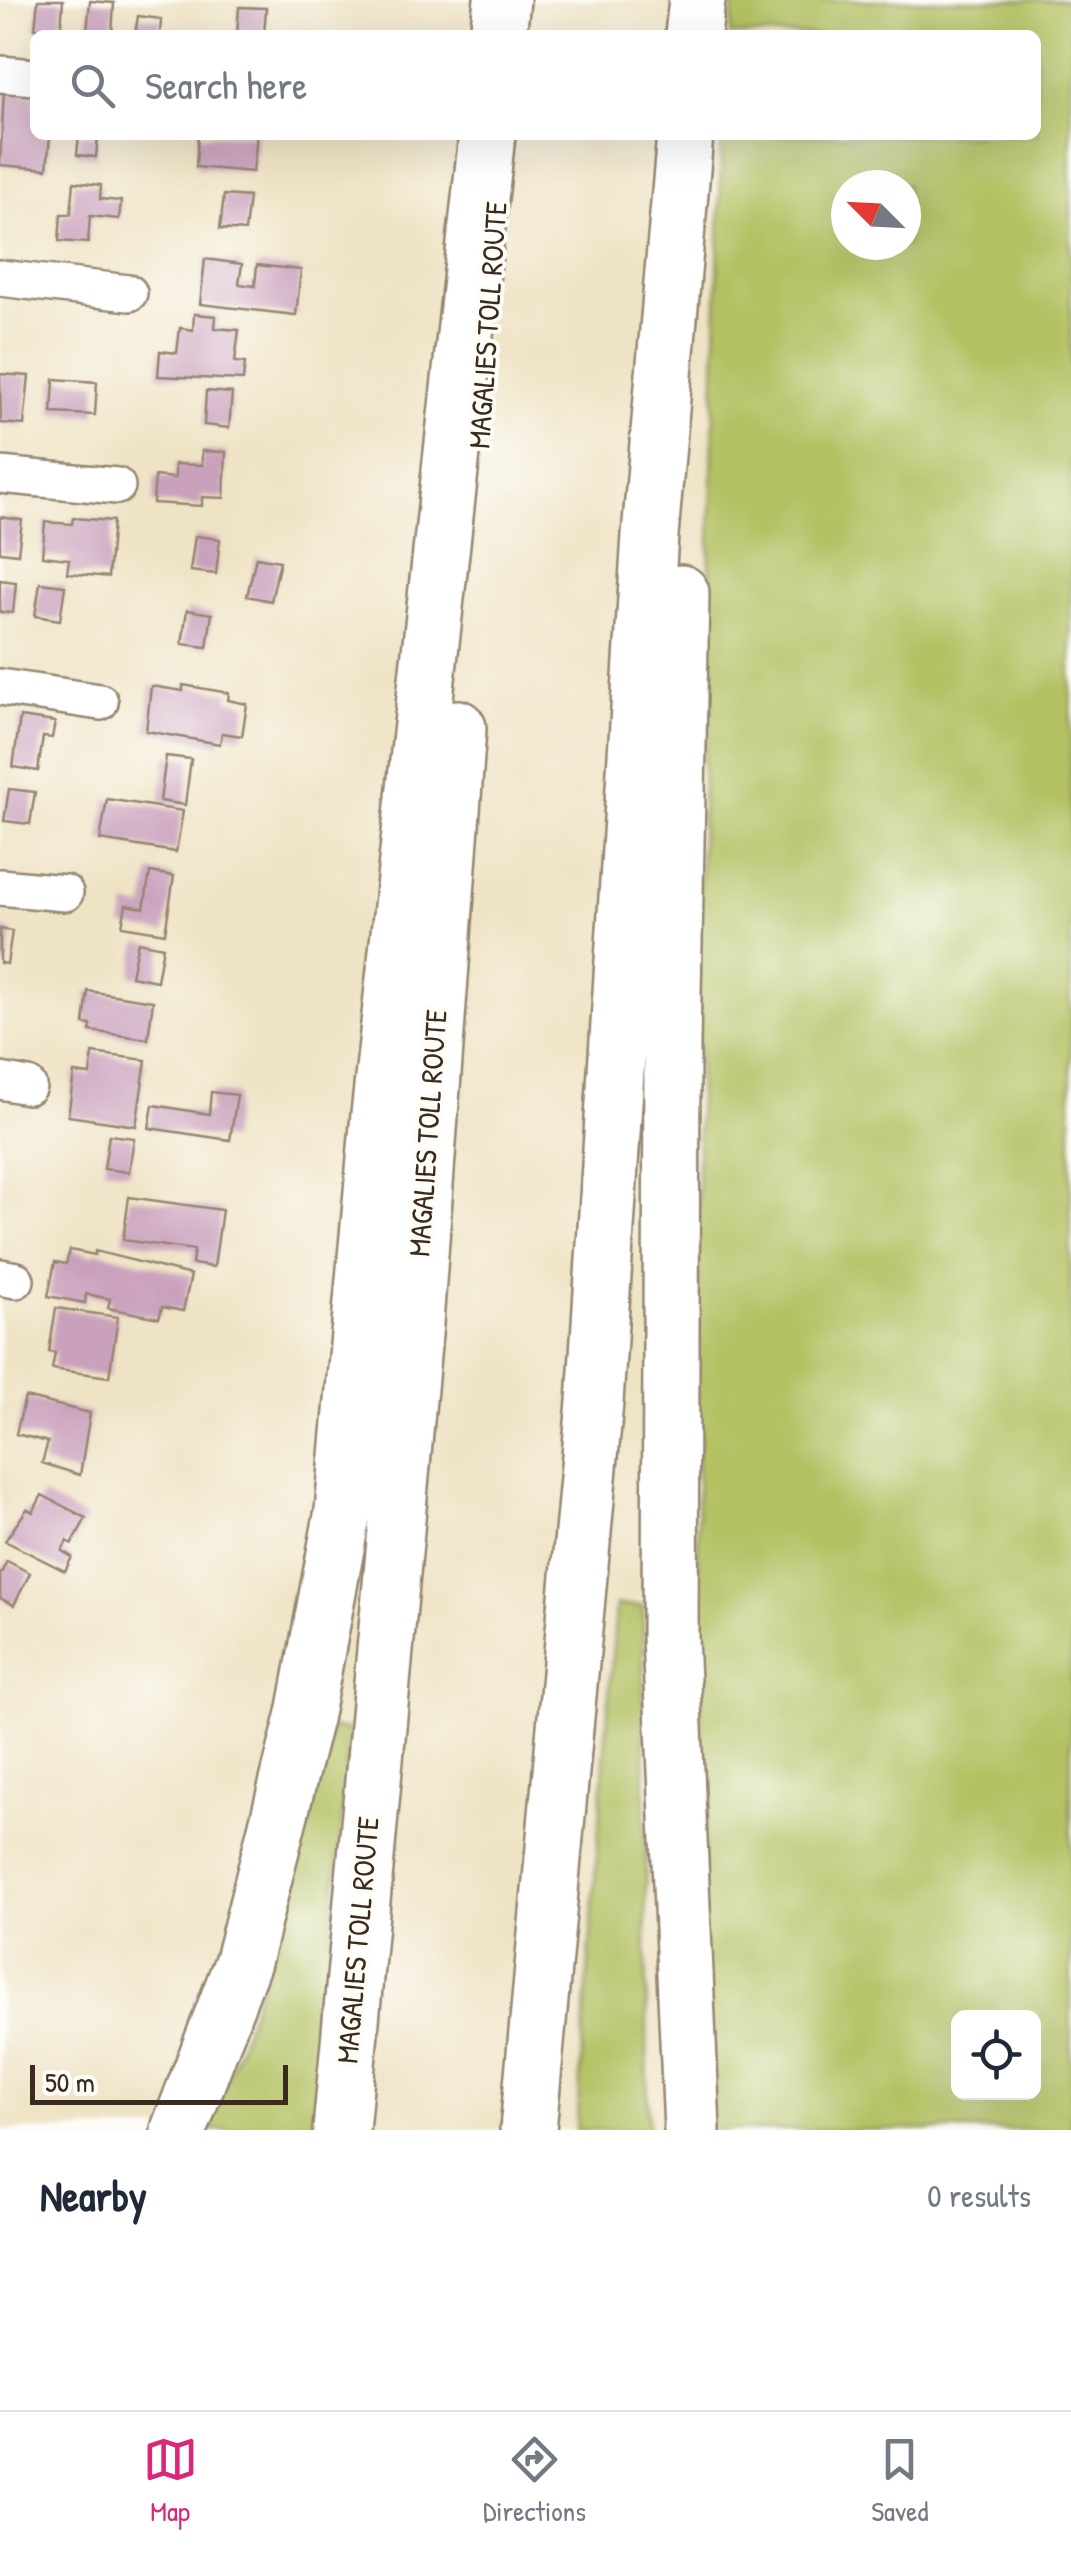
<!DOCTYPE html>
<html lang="en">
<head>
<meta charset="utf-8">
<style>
	:root { --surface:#fff; --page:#f6f6f7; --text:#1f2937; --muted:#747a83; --line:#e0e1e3; --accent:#db2777 }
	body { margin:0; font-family:"Patrick Hand",sans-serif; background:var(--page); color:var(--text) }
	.controls { position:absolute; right:30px; bottom:30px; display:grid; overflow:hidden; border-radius:15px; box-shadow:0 10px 40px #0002 }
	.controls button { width:90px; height:90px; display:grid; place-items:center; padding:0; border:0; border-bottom:2px solid var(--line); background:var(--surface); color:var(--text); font:50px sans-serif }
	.compass { position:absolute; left:831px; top:170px; width:90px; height:90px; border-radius:50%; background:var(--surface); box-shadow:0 10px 40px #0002; rotate:294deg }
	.scale { position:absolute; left:30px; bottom:25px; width:258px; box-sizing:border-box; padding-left:10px; border:5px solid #3b2a1e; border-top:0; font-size:28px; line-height:35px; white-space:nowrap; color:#3b2a1e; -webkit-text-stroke:8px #fdfcf7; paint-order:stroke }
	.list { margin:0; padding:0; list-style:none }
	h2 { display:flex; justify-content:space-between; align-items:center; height:130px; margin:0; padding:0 40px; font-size:42px }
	h2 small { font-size:32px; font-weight:400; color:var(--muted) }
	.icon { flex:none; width:55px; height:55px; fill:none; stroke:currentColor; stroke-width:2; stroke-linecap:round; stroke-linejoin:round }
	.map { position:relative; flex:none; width:1071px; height:2130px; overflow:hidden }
	.search { position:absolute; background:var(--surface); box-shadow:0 10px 40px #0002; left:30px; right:30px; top:30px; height:110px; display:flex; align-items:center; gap:25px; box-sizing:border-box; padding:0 35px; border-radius:15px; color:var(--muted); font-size:38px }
	.sheet { height:280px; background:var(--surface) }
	nav { display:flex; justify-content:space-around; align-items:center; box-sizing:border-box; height:140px; border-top:2px solid var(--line); background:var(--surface); font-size:28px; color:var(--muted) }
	nav a { display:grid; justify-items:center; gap:5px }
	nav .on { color:var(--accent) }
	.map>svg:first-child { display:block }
	.green { fill:#b3c163; stroke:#777640; stroke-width:2.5; fill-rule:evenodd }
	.building { fill:#caa1bd }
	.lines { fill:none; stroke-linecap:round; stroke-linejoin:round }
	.minor-casing { stroke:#958672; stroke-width:40 }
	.motorway-casing { stroke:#958672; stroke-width:60 }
	.minor { stroke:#fff; stroke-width:35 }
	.motorway { stroke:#fff; stroke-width:55 }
	.labels { text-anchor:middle; stroke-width:8; stroke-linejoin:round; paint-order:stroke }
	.street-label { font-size:30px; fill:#3b2a1e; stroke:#fdfcf7 }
</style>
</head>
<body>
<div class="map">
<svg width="1071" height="2130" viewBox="0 0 1071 2130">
	<rect width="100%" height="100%" fill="#fdfcf7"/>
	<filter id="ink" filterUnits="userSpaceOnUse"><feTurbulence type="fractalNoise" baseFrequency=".01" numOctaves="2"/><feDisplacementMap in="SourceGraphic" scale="20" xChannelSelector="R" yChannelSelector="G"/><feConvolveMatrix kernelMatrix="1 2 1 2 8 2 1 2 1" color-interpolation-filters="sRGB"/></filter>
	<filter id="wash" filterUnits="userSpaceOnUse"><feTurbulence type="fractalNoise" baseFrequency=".0048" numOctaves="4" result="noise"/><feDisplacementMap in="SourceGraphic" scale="40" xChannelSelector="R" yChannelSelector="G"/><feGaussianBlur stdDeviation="2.25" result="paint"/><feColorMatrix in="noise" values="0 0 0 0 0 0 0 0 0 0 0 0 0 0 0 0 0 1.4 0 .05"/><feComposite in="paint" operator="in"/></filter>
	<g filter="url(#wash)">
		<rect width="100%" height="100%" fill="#efe3c5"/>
		<path class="green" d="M734,0H1071V2130H707L701,1979L697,1439L699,913L722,135H1036V35H730ZM846,185H906V245H846ZM958,2018H1034V2092H958Z
			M616,1605L643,1606L648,2130H576Z
			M331,1728L350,1730L313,2130H209L287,1910Z"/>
		<g id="blocks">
			<path class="building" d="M38,0H63L61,31L35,28Z
				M90,1L114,3L112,34L87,32Z
				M239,7L266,8L264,35H237Z
				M138,16L161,19L160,35H135Z
				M4,90L35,93V135H50L47,169L0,165Z
				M79,135H98L96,157L77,155Z
				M198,135H257L253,172L196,167Z
				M74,182L101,185L100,199L121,201L119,219L90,216L88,243L59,241L61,214H71Z
				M224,195L249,197L245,231L220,229Z
				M205,259L242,264L239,284L255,286L257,265L301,270L296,315L200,304Z
				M194,314L216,316L215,328L239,330L235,362L245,363L243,380L158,376L160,351L177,353L180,328L193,330Z
				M0,374L29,376L24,425L1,423Z
				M54,379L97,382L95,415L52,413Z
				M206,391L232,393L229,428L204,425Z
				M202,451L226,452L224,498L202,497V506L153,503L155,476L175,478V464L202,465Z
				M0,517L22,520L18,554L0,552Z
				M73,518L113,521L108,577L67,573L69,559L42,556L45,522L72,524Z
				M195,536L220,539L216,574L190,571Z
				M256,557L280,561L271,601L247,596Z
				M0,580L16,582L13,613L0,612Z
				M40,583L65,586L60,620L35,616Z
				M187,610L212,614L207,647L182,644Z
				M183,685L229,693L228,700L247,704L242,736L222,733L220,744L146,731L151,686L183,691Z
				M20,717L55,722L52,738L43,737L38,771L13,767Z
				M166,756L191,759L185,805L160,801Z
				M9,789L35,792L30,824L4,821Z
				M107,799L183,811L176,852L100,840Z
				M150,872L174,876L165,933L122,926L126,905L144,908Z
				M0,929L12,931L7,964L0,963Z
				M138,942L163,947L157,981L131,976Z
				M88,991L153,1001L148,1039L90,1031L91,1025L84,1024Z
				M93,1053L146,1060L136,1126L68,1116L74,1073L90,1075Z
				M211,1092L237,1095L230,1140L149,1128L153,1105L209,1114Z
				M109,1135L134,1138L129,1172L104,1169Z
				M129,1197L222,1210L214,1267L192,1264L194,1250L123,1240Z
				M70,1250L95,1255V1251L191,1275L183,1311L162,1307L159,1318L108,1308L110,1299L86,1294L85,1303L48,1296L55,1262L66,1264Z
				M56,1308L118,1317L109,1377L52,1369L55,1353L49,1352Z
				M25,1397L90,1413L80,1475L42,1463L48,1442L16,1434Z
				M42,1495L86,1518L72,1544L67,1541L62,1551L72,1557L65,1571L5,1541L27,1509L33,1512Z
				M7,1561L30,1573L14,1605L0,1598V1575Z"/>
		</g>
	</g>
	<g filter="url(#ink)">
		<use href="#blocks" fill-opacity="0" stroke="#958672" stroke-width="2.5"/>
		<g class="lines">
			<defs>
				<path id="minor" d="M0,74L35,77
					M0,278L129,293
					M0,475L117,486
					M0,687L100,702
					M0,887L65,893
					M0,1081L28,1086
					M0,1277L16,1280"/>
				<path id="motorway" d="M498,35L502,0
					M693,35L697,0
					M681,593L672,1043L670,1637L692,2130
					M179,2130L243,1961L305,1714L343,1511L379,1115L487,135
					M341,2130L415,1323L458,728
					M528,2130L595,1402L650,535L685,135"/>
			</defs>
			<use href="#minor" class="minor-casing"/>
			<use href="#motorway" class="motorway-casing"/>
			<use href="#minor" class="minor"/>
			<use href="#motorway" class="motorway"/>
		</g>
	</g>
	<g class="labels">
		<g class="street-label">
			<text transform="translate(488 325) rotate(-86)" y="10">MAGALIES TOLL ROUTE</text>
			<text transform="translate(428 1133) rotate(-86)" y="10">MAGALIES TOLL ROUTE</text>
			<text transform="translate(358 1940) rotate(-85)" y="10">MAGALIES TOLL ROUTE</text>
		</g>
	</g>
</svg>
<div class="controls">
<button><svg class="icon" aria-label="locate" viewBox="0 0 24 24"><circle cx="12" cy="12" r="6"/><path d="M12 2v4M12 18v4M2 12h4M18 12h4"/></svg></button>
</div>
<svg class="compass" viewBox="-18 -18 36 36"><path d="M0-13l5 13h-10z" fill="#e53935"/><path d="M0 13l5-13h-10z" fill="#747a83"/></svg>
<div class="scale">50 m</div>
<div class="search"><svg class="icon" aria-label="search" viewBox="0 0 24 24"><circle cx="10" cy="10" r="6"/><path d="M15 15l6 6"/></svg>Search here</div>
</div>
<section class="sheet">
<h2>Nearby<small>0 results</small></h2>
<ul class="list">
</ul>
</section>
<nav>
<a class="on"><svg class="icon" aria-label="map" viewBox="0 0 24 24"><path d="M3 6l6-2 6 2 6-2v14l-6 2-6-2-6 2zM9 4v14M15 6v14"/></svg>Map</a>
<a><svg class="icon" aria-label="directions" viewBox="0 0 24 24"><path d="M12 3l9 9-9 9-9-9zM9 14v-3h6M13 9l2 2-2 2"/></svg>Directions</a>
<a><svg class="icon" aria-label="saved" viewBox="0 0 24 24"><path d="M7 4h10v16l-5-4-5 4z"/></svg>Saved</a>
</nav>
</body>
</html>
